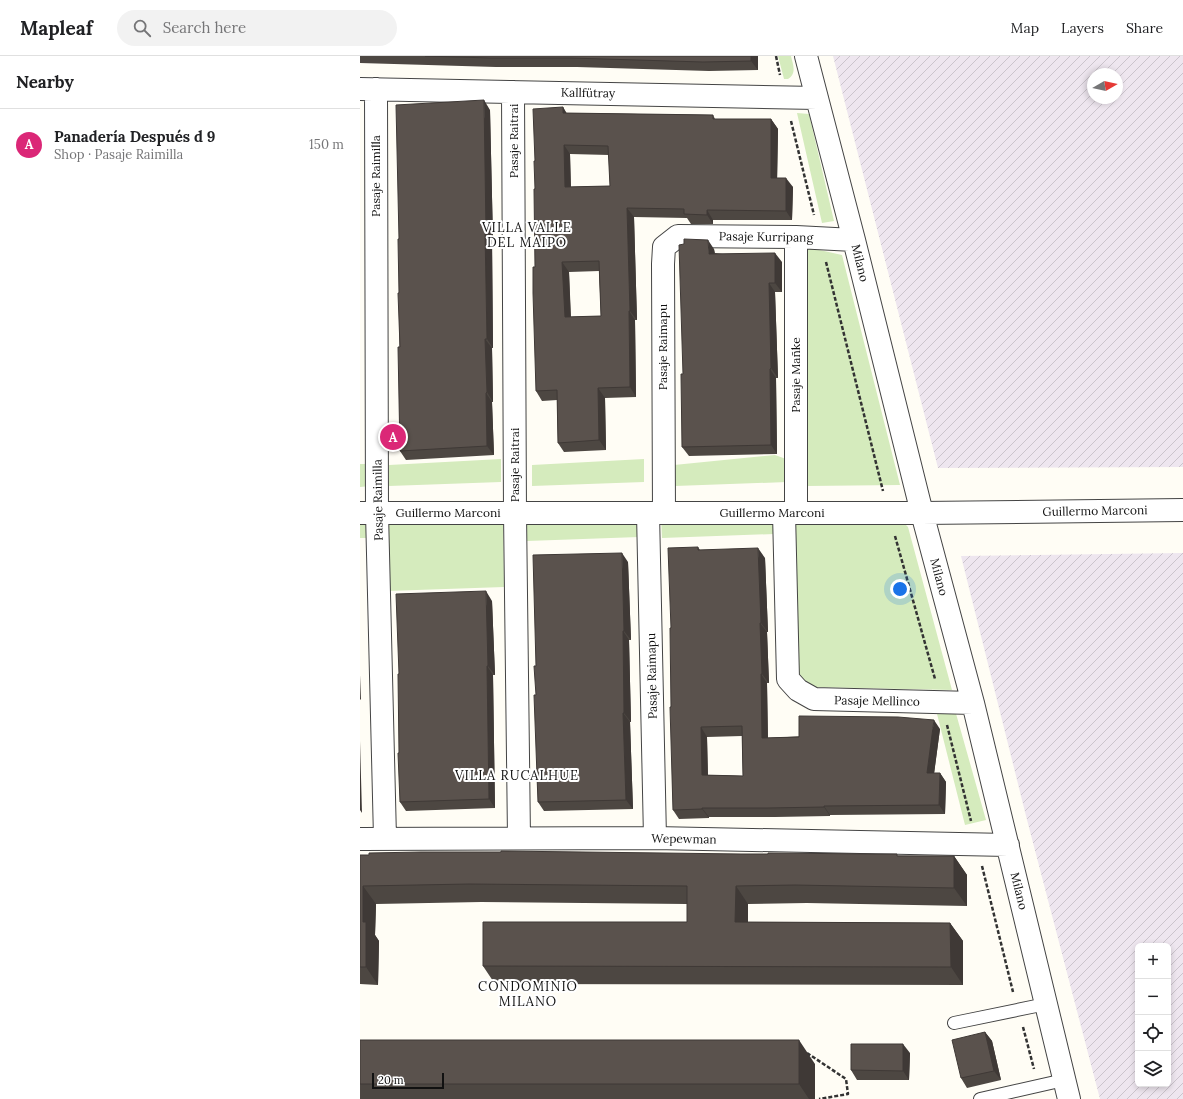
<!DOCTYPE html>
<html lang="en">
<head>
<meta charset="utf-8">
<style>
	:root { --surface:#fff; --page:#f2f2f2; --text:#202124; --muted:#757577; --line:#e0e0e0; --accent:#db2777 }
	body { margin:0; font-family:Lora,serif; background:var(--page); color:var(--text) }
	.controls { position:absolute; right:12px; bottom:12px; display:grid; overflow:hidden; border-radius:6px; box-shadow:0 2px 6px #0003 }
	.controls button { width:36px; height:36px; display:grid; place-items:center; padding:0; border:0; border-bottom:1px solid var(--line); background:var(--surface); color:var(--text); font:20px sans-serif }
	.compass { position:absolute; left:727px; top:12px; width:36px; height:36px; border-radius:50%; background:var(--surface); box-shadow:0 2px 6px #0003; rotate:81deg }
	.scale { position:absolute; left:12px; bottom:10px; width:72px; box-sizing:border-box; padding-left:4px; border:2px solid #111; border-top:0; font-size:11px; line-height:14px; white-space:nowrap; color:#111; -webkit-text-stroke:3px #fff; paint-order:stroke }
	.you { position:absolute; left:540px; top:533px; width:14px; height:14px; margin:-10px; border:3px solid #fff; border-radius:50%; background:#1a73e8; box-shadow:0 0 0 6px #1a73e833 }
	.badge { display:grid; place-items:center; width:26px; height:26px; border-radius:50%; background:var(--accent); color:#fff; font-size:13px; font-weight:700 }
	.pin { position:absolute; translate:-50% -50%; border:2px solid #fff; box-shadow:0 1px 4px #0006 }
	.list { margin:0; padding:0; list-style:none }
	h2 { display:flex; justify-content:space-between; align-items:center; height:52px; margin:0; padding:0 16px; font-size:17px }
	h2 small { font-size:13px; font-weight:400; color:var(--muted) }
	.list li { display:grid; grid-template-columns:26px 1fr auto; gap:12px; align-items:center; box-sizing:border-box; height:72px; padding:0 16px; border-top:1px solid var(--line) }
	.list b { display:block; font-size:15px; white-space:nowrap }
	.list p { margin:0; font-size:13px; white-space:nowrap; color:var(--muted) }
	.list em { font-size:13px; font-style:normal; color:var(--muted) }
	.icon { flex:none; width:22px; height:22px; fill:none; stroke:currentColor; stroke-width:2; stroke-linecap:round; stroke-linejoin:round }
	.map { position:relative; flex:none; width:823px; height:1043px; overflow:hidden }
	header { display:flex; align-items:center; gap:24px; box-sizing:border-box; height:56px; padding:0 20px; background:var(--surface); border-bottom:1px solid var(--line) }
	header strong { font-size:19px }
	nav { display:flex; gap:22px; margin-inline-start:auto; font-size:14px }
	.search { width:280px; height:36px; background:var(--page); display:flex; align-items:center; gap:10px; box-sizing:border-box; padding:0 14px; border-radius:22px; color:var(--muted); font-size:15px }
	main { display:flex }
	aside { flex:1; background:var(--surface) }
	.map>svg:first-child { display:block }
	.industrial { fill:url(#industrial-furrows); fill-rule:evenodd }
	.grass { fill:#d5ebbd }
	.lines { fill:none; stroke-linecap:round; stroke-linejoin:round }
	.lane-casing { stroke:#444; stroke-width:14 }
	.street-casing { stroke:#444; stroke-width:24 }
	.path { stroke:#333; stroke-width:2.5; stroke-dasharray:4 2; stroke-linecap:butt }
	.lane { stroke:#fff; stroke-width:12 }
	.street { stroke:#fff; stroke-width:22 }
	.wall { fill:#4d4742; fill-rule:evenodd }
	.shaded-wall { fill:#3f3936 }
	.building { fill:#5a524d; stroke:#3f3936; fill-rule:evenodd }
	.labels { text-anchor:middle; stroke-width:4; stroke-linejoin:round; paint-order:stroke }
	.street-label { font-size:12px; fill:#111; stroke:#fff }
	.neighbourhood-label { font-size:13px; letter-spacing:1px; fill:#111; stroke:#fff }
</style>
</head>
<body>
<header>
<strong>Mapleaf</strong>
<div class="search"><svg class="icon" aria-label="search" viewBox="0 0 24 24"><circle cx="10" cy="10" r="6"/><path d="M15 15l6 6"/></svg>Search here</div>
<nav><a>Map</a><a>Layers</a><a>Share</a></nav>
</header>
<main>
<aside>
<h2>Nearby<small></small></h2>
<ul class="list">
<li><span class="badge">A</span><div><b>Panadería Después d 9</b><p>Shop · Pasaje Raimilla</p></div><em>150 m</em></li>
</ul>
</aside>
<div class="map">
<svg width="823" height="1043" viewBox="0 0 823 1043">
	<defs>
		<pattern id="industrial-furrows" width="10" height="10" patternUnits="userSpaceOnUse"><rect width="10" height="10" fill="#eee6ef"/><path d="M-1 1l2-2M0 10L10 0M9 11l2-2" fill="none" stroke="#cbc4cc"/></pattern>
	</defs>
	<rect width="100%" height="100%" fill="#fffdf5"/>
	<path class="industrial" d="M473,0H823V411L578,412ZM733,18H757V42H733Z
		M823,497V1043H740L666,760L601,500ZM778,890H808V1028H778Z"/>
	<path class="grass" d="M418,0H431C433,9 437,17 428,23H424Z
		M437,57L449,58L474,165L462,167Z
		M446,191L482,199L540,429L447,430Z
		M415,399L426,403L427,426L315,430L314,409Z
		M141,403V426L29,430V409Z
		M284,403V426L172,430V409Z
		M0,408H10L11,430L0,431Z
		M414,455V478L302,482L301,461Z
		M143,458L144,531L28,535V462Z
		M278,458L279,481L167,485L166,465Z
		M7,459V482H0V460Z
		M447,463H540L548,471L592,634L449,631L438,618L435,469Z
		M576,654H595L626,764L605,769Z"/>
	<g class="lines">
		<defs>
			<path id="lane" d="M594,967L686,948
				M620,1043L704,1024"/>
			<path id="street" d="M446,0L494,184L562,457L613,647L709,1043
				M0,33L457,42
				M16,33L17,457L25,782
				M153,36L155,457L159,782
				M0,457H562L823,454
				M288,457L295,782
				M304,457L303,208L304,191L318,180L436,181L494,184
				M424,457L428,623L438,634L454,643L613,647
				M436,457V181
				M0,783L295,782L648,789"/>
		</defs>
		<use href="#lane" class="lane-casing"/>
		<use href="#street" class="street-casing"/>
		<path class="path" d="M416,0L420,19
			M431,65L454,159
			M466,206L523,435
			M535,480L575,623
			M587,669L611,765
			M622,810L653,936
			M663,971L674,1013
			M447,997L486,1023L488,1038L459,1043"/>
		<use href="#lane" class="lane"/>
		<use href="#street" class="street"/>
	</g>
	<path class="wall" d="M0,0H398V14L349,15L217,11H136L0,7Z
		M203,51L206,57L353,59L355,63H411L418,73L417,122L433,131L432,164H353V168H331L327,162L274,161L277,264H275L276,341L245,342L246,394L204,396L198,387L197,344L182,345L176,335L175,105ZM210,98L249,99L250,130L211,131ZM239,215L241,260L211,261L209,216Z
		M130,54L133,184H132L133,292H132L133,346H132L134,399L46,404L40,395L39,183Z
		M354,193L355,197L422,206V236H415L418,322H416L417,398L329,400L322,391L323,318Z
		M338,491L340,494L405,502L408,576H407L409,627H407L408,682L580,673L574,717H580L586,726L585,758L470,759V760L415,761H349V762L319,763L313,754L311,651V572ZM382,680L383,720L348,719L347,681Z
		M268,506L271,584H269L271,666H270L273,753L184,755L178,746L176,639V610Z
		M132,545L135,619H133L135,752L46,755L40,746L39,618Z
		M381,798L594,800L607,819V850L447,847L388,848V866L590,867L603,885V929L135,928L123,910L327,866V848L121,846L16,848L15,879L19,885L18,929L0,928V799Z
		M625,976L632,985L641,1024L607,1032L601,1022Z
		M0,984L455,1008V1043H0Z
		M550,997L549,1024H497L491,1014Z"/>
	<path class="shaded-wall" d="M391,0H398V14L391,5Z
		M124,44L130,54L133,184L126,175Z
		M203,51L209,61L203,57Z
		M411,63L418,73L417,131L411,122Z
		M204,89L210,98L211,141L205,131Z
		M426,122L433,131L432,164L426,155Z
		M267,152L274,161L277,264L270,255Z
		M347,154L353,164V168L347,159Z
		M125,175L132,184L133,292L127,283Z
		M348,184L354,193L355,207L349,198Z
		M415,197L422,206V236L415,227Z
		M202,206L209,216L211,270L205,261Z
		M409,227L415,236L418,322L411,312Z
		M269,255L275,264L276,341L270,331Z
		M125,283L132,292L133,346L127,336Z
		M410,313L416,322L417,398L411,389Z
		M238,332L245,342L246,394L239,384Z
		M126,337L132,346L134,399L127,390Z
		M398,492L405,502L408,576L401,567Z
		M262,497L268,506L271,584L264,575Z
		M126,535L132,545L135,619L128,610Z
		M400,567L407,576L409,627L402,618Z
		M263,575L269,584L271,666L264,657Z
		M127,610L133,619L135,752L129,743Z
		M401,618L407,627L408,692L402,682Z
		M0,619L1,644L0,643Z
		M263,657L270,666L273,753L266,744Z
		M574,664L580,673L573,726L567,717Z
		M341,671L347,681L348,728L342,719Z
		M0,685L2,757L0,754Z
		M580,717L586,726L585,758L579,749Z
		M464,750L470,759V760L464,751Z
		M342,752L349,761V762L342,753Z
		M594,800L607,819V850L594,832Z
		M3,830L16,848L15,879L19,885L18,929L6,911L3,866Z
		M376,830L388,848V884L375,866Z
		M590,867L603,885V929L591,911Z
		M625,976L632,985L641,1024L634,1015Z
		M439,984L455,1008V1043H449L439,1028Z
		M543,988L550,997L549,1024L543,1015Z"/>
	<path class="building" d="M65,0H391V5L343,6L211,2H130Z
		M124,44L126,175H125L127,283H125L127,336L126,337L127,390L40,395L38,291H40L38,237H39L38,183H39L36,49Z
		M203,51V57L353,59V63H411V122H426V155L347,154V159L324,158V153L267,152L270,255H269L270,331L238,332L239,384L198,387L197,334L176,335L173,237V211H175L174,133H175L174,105H175L173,53ZM204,89L248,90L250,130L205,131ZM239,205L241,260L205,261L202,206Z
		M324,183L348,184L349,198L415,197V227H409L411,312L410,313L411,389L322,391L321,318H323L319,189L324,188Z
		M338,491V494L398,492L401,567H400L402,618H401L402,682L439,681V660L538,661L574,664L567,717H580L579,749L464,750V751L408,752H342V753L313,754L310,651H311L310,572H311L308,492ZM382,670L383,720L342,719L341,671Z
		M262,497L264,575H263L264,657H263L266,744L178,746L174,639H176L174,610H176L173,499Z
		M126,535L128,610H127L129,743L40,746L38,697H39L38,618H39L36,538Z
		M141,795L381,798H408V797L515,798H537V800H594V832L435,829L376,830L375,866L590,867L591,911L123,910V866H327V830L109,828L3,830V866H6V911H0V799H9V797L61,796H141Z
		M625,976L634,1015L601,1022L592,984Z
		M0,984H439V1028H0Z
		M491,988H543V1015L491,1014Z"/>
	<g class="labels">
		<g class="street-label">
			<text transform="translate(228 37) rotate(1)" y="4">Kallfütray</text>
			<text transform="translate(154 85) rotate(-90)" y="4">Pasaje Raitrai</text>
			<text transform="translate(16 120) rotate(-90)" y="4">Pasaje Raimilla</text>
			<text transform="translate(406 181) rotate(1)" y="4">Pasaje Kurripang</text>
			<text transform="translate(500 207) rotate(76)" y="4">Milano</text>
			<text transform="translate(303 291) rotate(-90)" y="4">Pasaje Raimapu</text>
			<text transform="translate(436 319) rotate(-90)" y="4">Pasaje Mañke</text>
			<text transform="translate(155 409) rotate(-90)" y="4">Pasaje Raitrai</text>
			<text transform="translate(18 444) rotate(-91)" y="4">Pasaje Raimilla</text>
			<text transform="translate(735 455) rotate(-1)" y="4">Guillermo Marconi</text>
			<text x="88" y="461">Guillermo Marconi</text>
			<text x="412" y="461">Guillermo Marconi</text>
			<text transform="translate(579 521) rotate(75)" y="4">Milano</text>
			<text transform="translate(292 620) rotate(-91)" y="4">Pasaje Raimapu</text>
			<text transform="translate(517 645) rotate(1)" y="4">Pasaje Mellinco</text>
			<text transform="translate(324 783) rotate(1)" y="4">Wepewman</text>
			<text transform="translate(659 835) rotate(76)" y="4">Milano</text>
		</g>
		<g class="neighbourhood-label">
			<text x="167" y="176">VILLA VALLE<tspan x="167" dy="15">DEL MAIPO</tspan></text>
			<text x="157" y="724">VILLA RUCALHUE</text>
			<text x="168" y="935">CONDOMINIO<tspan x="168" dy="15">MILANO</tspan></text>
		</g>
	</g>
</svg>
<div class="controls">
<button>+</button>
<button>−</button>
<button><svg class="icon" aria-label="locate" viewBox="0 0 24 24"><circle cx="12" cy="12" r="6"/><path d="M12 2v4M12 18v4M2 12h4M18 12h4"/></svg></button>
<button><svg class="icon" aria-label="layers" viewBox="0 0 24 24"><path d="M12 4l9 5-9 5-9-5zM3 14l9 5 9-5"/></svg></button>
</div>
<svg class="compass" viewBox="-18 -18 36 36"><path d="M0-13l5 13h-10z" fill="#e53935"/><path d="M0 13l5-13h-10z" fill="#757577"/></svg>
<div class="scale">20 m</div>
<div class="you"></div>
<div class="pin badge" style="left:33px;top:381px">A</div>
</div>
</main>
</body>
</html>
